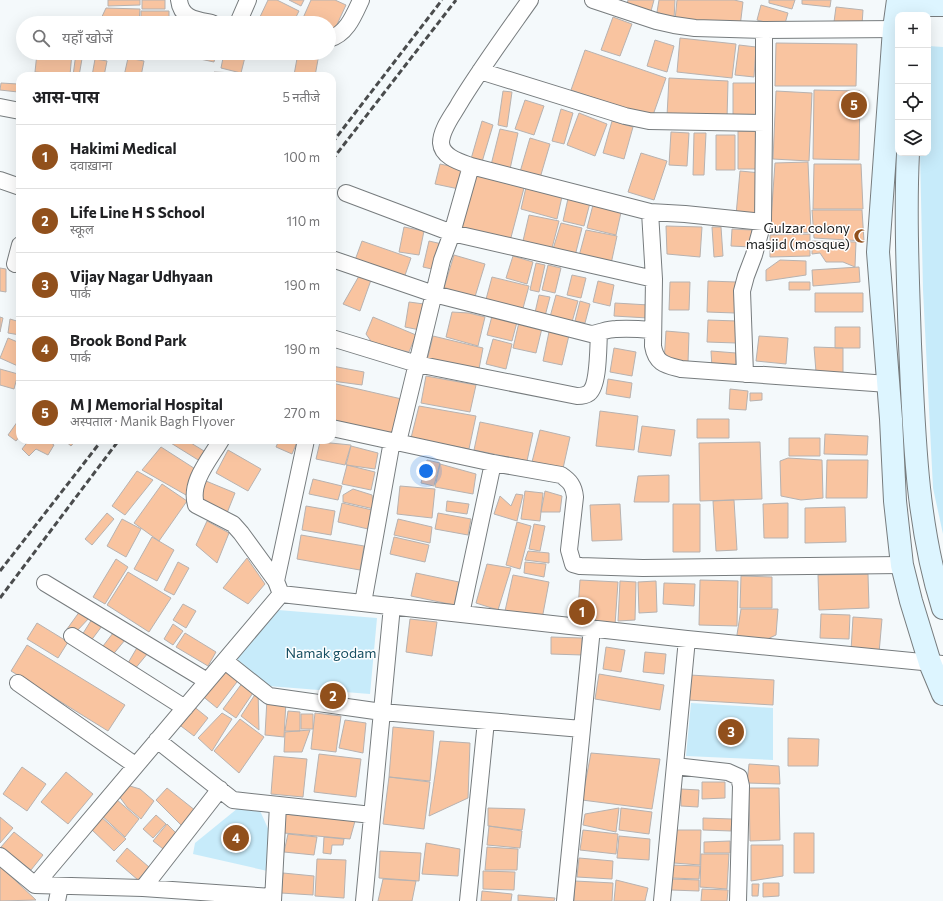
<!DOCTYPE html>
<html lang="hi">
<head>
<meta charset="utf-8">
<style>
	:root { --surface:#fff; --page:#f6f6f6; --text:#202124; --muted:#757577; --line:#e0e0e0; --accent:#91501c }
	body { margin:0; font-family:Commissioner,"Noto Sans Devanagari",sans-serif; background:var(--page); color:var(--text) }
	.controls { position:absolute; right:12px; top:12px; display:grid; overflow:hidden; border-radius:8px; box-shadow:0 4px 16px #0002 }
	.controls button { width:36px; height:36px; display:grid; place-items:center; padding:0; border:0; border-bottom:1px solid var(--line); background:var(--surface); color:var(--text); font:20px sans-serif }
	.you { position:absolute; left:426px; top:471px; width:14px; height:14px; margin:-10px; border:3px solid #fff; border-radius:50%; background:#1a73e8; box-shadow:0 0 0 6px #1a73e833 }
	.badge { display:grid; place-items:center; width:26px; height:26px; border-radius:50%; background:var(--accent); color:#fff; font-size:13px; font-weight:700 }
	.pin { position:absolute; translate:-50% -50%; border:2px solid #fff; box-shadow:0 1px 4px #0006 }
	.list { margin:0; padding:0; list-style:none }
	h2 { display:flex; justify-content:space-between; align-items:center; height:52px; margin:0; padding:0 16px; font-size:17px }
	h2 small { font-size:13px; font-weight:400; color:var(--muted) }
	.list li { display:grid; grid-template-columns:26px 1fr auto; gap:12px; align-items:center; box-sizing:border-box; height:64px; padding:0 16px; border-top:1px solid var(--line) }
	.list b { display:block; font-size:15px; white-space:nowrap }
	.list p { margin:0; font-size:13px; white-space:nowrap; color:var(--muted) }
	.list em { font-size:13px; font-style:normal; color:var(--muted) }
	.icon { flex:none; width:22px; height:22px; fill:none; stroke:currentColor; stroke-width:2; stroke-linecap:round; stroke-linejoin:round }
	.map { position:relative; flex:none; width:943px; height:901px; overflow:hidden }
	.search { position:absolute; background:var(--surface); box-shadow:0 4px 16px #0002; left:16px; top:16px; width:320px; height:44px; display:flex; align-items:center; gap:10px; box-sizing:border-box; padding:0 14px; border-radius:22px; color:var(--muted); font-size:15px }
	.panel { position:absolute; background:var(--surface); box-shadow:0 4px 16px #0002; left:16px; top:72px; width:320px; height:372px; border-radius:12px }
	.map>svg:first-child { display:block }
	.green { fill:#c7ebfa }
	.building { fill:#f9c4a0; stroke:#b7b2b0 }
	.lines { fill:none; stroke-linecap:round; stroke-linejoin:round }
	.minor-casing { stroke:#777c7e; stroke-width:18 }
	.secondary-casing { stroke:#777c7e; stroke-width:24 }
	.minor { stroke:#fff; stroke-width:16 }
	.secondary { stroke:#ddf5ff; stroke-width:22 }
	.rail { stroke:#4a4c4d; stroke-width:3; stroke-dasharray:6 3; stroke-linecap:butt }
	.labels { text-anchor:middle; stroke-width:3; stroke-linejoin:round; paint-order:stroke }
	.poi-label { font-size:14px; fill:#1b1d1d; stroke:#fff; text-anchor:end }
	.park-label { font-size:14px; fill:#174f62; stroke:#fff }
</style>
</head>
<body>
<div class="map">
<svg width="943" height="901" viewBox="0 0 943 901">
	<rect width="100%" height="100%" fill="#f4f9fb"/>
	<path class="green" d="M928,46L943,47V534L933,488L923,290L920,153H928Z
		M278,610L377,618L370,694L268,686L237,659Z
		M691,703L773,708V760L686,756Z
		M243,804H257L270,833L272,872L193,854L195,843Z"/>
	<path class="building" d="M108,0H140V5L108,6Z
		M142,0H165V9H142Z
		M268,0H277L299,11L293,23H267L259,19Z
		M289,0H304L301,6Z
		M311,0H335L346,5L334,31L329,29V23H315L303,18Z
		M628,0H654L651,11L627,4Z
		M659,0H675L674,19L657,12Z
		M677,0H734L743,2L740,27L675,20Z
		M769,0H795L792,9L769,3Z
		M802,0H831L830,7L802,4Z
		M761,5L788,13L784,27L757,20Z
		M836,7L863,10L862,25L834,22Z
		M106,8L140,9L139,23H99Z
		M141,11H169V23H141Z
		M613,17L632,24L620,56L601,50Z
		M680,38L736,44L732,78L677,72Z
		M655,40L674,46L667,72L647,66Z
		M776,43L857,44L856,86H775Z
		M739,45L756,47L754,77L735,75Z
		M585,50L666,78L652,118L571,90Z
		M37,53H72L70,75L35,72Z
		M76,53H83L79,76H73Z
		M166,53H182V58L166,55Z
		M201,53H216L214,62L200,59Z
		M224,53H246L241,73L221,68Z
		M298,53L319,54L315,76L294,75Z
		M128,58L144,61L141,76H124Z
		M95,59L107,61L104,76H92Z
		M214,72L235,73L234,76H213Z
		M256,73L269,74V76H256Z
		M669,78L728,81L727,119L667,116Z
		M1,83L18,84V92L0,90Z
		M733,83H756V118H733Z
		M814,90L860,91L859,160L813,159Z
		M503,91L512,92L507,127L498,125Z
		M776,91L812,93L809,161L773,159Z
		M525,100L544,106L534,135L515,129Z
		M561,109L573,113L564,144L552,141Z
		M579,113L607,124L595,156L567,145Z
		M482,121L493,125L482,162L471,159Z
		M612,121L633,127L624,159L603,153Z
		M500,129L518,133L510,169L491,165Z
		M738,131H758V169H738Z
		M671,132L689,133L687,166L669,165Z
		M694,133H706L704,175H693Z
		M716,135H735V170H716Z
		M530,138L550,144L540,178L520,172Z
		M641,153L667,161L654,200L628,192Z
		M808,162L811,232L790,234H770L775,163Z
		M440,164L464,169L459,189L435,184Z
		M814,164H861L863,209H813Z
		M740,171L761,173L758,217L736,215Z
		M474,175L524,188L509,245L459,232Z
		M527,183L563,192L557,219L521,209Z
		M569,194L591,199L584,226L563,221Z
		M594,201L622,208L616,235L587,228Z
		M812,210H862L864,241L814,238Z
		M529,215L559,221L552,248L523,241Z
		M561,223L582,228L575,256L553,249Z
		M666,226L702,227L700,257L667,254Z
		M404,227L424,231L419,255L399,252Z
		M712,227H721L723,256L714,257Z
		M732,229L752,230L751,247L731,246Z
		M586,230L617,236L611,264L579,256Z
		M810,234V256L770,257V235Z
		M362,241L411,258L403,281L354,263Z
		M429,241L442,244L436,270L423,267Z
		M812,241L856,242L855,267L843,262H826L820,253L812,254Z
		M454,255L485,264L474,300L443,291Z
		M513,256L533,262L527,284L506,278Z
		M780,260L806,261V275L766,281V270Z
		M536,263L545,265L539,292L530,290Z
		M548,265L561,268L555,293L542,290Z
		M859,267L860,282L813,286L812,270Z
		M0,268L6,269V292L0,291Z
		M572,275L586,278L581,298L567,295Z
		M359,276L371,280L360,311L343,304Z
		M492,277L529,286L522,312L485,303Z
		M598,281L614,285L610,306L593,302Z
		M708,281L736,282L735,313L707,312Z
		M670,282H690L689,310H669Z
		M789,282H810V290H789Z
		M815,293H863V312H815Z
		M539,295L550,297L544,320L534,317Z
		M556,295L578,301L572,322L550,317Z
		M580,301L590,304L585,323L575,321Z
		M409,302L424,304L420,330L405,327Z
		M615,303L649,305L648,318L614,316Z
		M452,312L469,313L485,317L478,346L446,337Z
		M492,316L517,322L512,341L487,335Z
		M0,317L3,318L0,332Z
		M373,317L416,335L409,352L373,344L366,334Z
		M520,318L543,324L536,353L513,348Z
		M10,319L20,322V335L8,333Z
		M708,320L737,321L736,343L707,342Z
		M550,327L570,331L562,365L543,361Z
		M835,327H860V348H835Z
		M666,331L689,333L688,363L664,362Z
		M433,336L483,348L478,374L426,365Z
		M759,336L788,338L786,364L756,361Z
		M8,338L20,343V367L0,358Z
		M493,339L512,344L506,369L486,364Z
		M814,347L843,348V373L816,372Z
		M614,348L636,352L632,376L610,372Z
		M711,351L736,353V367L712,368Z
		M332,366L364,372L362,385L332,381Z
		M0,369L18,374L14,389L0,385Z
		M426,376L476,385L470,412L421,403Z
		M608,379L632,383L630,398L606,394Z
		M332,383L406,400L396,437L332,422Z
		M730,389L748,391L746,410L729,409Z
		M750,393H762V400L750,401Z
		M419,406L476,416L469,449L411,438Z
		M600,411L638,416L634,450L596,446Z
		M20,418V436L16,441L8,435Z
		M697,419H729V438H697Z
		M480,422L533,433L527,461L474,450Z
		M642,426L675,430L671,456L638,452Z
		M540,430L570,437L562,473L531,466Z
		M825,434L868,436L867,455L824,454Z
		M789,438H820V456H789Z
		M29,440H47L54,445L48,455L36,449L29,456L22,449Z
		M64,440H76L71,446Z
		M166,440H186L209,454L203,463Z
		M279,440H298L292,454L276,447Z
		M320,442L351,445L345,465L316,459Z
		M760,442L762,499L700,501L699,443Z
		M351,446L378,453L375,469L346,465Z
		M161,447L200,472L186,495L142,470Z
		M228,450L261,469L248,491L216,473Z
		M788,458L822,460L823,498L801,500L781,496L780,461Z
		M427,460L440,463L434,486L421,483Z
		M827,460H868L867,498H826Z
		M440,464L476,474L473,494L435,487Z
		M347,465L375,472L371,490L342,484Z
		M137,471L153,480L125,515L112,506Z
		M669,475V502H634L638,476Z
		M313,479L342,486L338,500L309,494Z
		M206,481L235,493L225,518L197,501Z
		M162,484L187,501L159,541L134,523Z
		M400,486L435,489L432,518L397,514Z
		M353,489L372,495L374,509L343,502V495Z
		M525,491L543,493L540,521L521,519Z
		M545,491L562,496L560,512H541Z
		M516,494L523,495L517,521L494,514L500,496L511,506Z
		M734,500L737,550L716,551L713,501Z
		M447,501L469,504L467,514L446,511Z
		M342,503L372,510L368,529L338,522Z
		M788,503V538H764L763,504Z
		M620,504L622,540L592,541L590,505Z
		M673,504H700V552H673Z
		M306,506L335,511L331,535L302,530Z
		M845,507L846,542L805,543V508Z
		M107,513L114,519L92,545L85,539Z
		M438,513L471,519L468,535L435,529Z
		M122,519L141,529L126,557L107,546Z
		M398,519L432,527L430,543L394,535Z
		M207,521L229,533L217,563L196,545Z
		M517,522L531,526L520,569L506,565Z
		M534,524L545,526L540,551L529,549Z
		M301,535L364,546L360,570L297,559Z
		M152,537L174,550L157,581L134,569Z
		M394,537L429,545L425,562L390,554Z
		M528,551L549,553V563L525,560Z
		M247,558L265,584L248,604L223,588Z
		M116,559L128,567L105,604L93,597Z
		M178,562L189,568L174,595L164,590Z
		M525,562L546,564L544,577L524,573Z
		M487,564L511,568L498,610L476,603Z
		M128,572L171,598L149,632L107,605Z
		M416,573L459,582L454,605L411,596Z
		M868,574L869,608L819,610L818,575Z
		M513,575L549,582L542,619L505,611Z
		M741,576L772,577V608H740Z
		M580,580L618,582L615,625L577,623Z
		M700,580L738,581L737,626L699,625Z
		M620,581L636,582L635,620L618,621Z
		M656,581L657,612L639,613L638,582Z
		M664,583L695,584L694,606L663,604Z
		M183,604L196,611L186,628L173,620Z
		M741,609H778L776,635L763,641H736Z
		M80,611L90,617L76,632L67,629Z
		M821,614L850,615L849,639L820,638Z
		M853,617L882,619L879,653L851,651Z
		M92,619L102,626L90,642L82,635Z
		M410,619L437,622L432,656L406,652Z
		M37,623L68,642L58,658L27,639Z
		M173,624L183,631L173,645L164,639Z
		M113,633L125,640L111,657L100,650Z
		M185,633L216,652L208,666L176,647Z
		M551,637L582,638V655L551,654Z
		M27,645L125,705L108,731L11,671Z
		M138,646L148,653L134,670L128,663Z
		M606,647L625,650L621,672L603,669Z
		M645,652L666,654L664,674L643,672Z
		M223,665L240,678L217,708L200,694Z
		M599,674L664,685L660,710L595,699Z
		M690,675L774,680L773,705L688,700Z
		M243,682L255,690L236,718L223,709Z
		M258,690L259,730L241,716Z
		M267,699L286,701L284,737L265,735Z
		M192,705L208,718L194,736L177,723Z
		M288,711L300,712V731H285Z
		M222,713L232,719L212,751L198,738Z
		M315,713L341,716L336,752L311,749Z
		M301,714H313V729H301Z
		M240,719L264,737L239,773L214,751Z
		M345,720L366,723L363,753L339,748Z
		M393,727L434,731L430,781L389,777Z
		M310,730L302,752H284L285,732Z
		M788,738L819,739L818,766H788Z
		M440,741L470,743L468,798L429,816Z
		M591,753L660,759L652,809L582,800Z
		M319,754L361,759L356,797L314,792Z
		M274,756L307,759L303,797L271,794Z
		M749,764L779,766L780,784L747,783Z
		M22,767L46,784L27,811L3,794Z
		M66,772L93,794L68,824L41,802Z
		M389,777L430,782L424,829L383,824Z
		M702,782H725V798L702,799Z
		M123,784L140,789L154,801L141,819L127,807L116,792Z
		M167,788L196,811L184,828L156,800Z
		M749,788H779L780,840L750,841Z
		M681,789L699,790L698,807L681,806Z
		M116,799L139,819L125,837L100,814Z
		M488,808L525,809L522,830L488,826Z
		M619,808L616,832L583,825L585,814Z
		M621,808L652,812L649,834L619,830Z
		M284,814L355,821L350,839L284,833Z
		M156,815L166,824L153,838L143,829Z
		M100,816L126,839L114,851L90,828Z
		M0,817L13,828L0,843Z
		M703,818L732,819L731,831L703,830Z
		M167,824L179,836L167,852L153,841Z
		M489,826L522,831L520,848L487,845Z
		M583,830L618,834L616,854L580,850Z
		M675,830H701L700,865L674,863Z
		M14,832L43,855L31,870L1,847Z
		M794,833H814V873H794Z
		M288,834L317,837L314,855L284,852Z
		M619,836L650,839L649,860L617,858Z
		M324,837L344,839L343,845H332L331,854L323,853Z
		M730,841V853H704V842Z
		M426,843L460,849L458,876L422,874Z
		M751,845H783V876L751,881Z
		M487,847L518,849L517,870H485Z
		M127,848L149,867L138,880L116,861Z
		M380,851L421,853L419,881L379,878Z
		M701,854H729L727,889L700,887Z
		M579,858L613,861L612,879L577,877Z
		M317,859L346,860L344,898L315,896Z
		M671,865L700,866L699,879L671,878Z
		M0,866L36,900L0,901Z
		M483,871L515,872L514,890L483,889Z
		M283,873L314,876L313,895L281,893Z
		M383,879L416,881L412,901H378Z
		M671,879L699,880V891L671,890Z
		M616,880L648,888L645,901H614Z
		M575,881L613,883L612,901H574Z
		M763,883H779V896L763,897Z
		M752,884H759L758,896H752Z
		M702,889L728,890L727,901H701Z
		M482,891L512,894L511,901H481Z
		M518,895L555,898L554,901H518Z"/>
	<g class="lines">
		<defs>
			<path id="minor" d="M179,0C181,19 197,20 212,23
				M530,0C506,34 481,68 459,104C453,115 441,129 441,143C442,157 460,162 471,166L650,212L685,214L763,222
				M593,0L656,21L674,25L695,28L764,30L898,29
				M238,23L248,0
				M329,39C347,34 354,15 361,0
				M480,71L625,116L649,121L764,123
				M0,107L20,111
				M0,180L20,187
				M346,193L452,233L654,279
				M650,212L654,279L653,346C656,364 666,365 681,369L888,384
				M332,259L434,294L591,334C600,333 607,329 616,329C628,328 641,329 652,330
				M15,264L20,245
				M332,338L417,364L577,396C581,396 585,396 589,393C599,385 598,347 599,333
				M745,374L742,291L746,276L754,255L763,222L764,123V30
				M332,428L493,463L561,475C570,481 574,486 575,497L569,550L573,564L580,566L643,568L902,565
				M221,440C210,459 189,482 196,505L233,524L241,533L276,581L281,594
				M398,442L442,260L452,233L471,166
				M276,581L306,440
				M45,583L207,681
				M281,594L687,639L943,664
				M363,603L392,441
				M461,614L493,463
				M72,636L185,708
				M225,661L269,696L382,712L582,729
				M18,683L135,765
				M157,740L233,800L372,815
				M675,766L728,772L739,777L741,786L738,901
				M0,856L35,885L143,888L273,897
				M35,885L281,594
				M143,888L220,789
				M57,901L60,886
				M273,901L278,805
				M364,901L392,606
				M468,901L486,721
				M565,901L592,628
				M662,901L687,639"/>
			<path id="secondary" d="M898,0L894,29L878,252L891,419L895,501L902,565L911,601L930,663L943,694
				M898,3L918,5H943
				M908,153C905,215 908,282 910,344C914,432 916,523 943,608"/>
		</defs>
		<use href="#minor" class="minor-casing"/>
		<use href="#secondary" class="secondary-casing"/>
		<use href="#minor" class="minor"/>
		<use href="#secondary" class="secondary"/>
		<path class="rail" d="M332,143L442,0
			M332,160L456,0
			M0,571L102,440
			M0,598L119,440"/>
	</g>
	<defs>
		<symbol id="mosque-bare" viewBox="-9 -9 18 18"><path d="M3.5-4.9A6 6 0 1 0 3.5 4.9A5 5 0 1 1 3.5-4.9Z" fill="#91501c" stroke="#fff" stroke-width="2.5" paint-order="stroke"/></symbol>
	</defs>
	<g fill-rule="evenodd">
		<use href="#mosque-bare" x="851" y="226" width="20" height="20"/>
	</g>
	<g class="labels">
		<g class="poi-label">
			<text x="850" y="233">Gulzar colony<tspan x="850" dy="16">masjid (mosque)</tspan></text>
		</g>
		<g class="park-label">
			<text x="331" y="658">Namak godam</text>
		</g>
	</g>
</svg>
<div class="controls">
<button>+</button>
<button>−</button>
<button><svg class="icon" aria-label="locate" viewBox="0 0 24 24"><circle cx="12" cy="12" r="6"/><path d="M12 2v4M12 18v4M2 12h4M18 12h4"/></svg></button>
<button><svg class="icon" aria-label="layers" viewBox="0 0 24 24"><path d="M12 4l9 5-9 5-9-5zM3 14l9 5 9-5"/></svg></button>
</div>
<div class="you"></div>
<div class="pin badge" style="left:582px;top:612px">1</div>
<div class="pin badge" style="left:333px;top:696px">2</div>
<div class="pin badge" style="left:731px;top:732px">3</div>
<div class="pin badge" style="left:236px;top:838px">4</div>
<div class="pin badge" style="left:854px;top:105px">5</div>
<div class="search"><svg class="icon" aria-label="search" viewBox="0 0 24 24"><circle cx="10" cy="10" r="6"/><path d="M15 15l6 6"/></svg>यहाँ खोजें</div>
<section class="panel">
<h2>आस-पास<small>5 नतीजे</small></h2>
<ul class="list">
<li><span class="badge">1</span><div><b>Hakimi Medical</b><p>दवाख़ाना</p></div><em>100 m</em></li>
<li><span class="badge">2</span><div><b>Life Line H S School</b><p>स्कूल</p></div><em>110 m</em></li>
<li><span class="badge">3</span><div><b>Vijay Nagar Udhyaan</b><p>पार्क</p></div><em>190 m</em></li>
<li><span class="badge">4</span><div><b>Brook Bond Park</b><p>पार्क</p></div><em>190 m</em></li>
<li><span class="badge">5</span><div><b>M J Memorial Hospital</b><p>अस्पताल · Manik Bagh Flyover</p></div><em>270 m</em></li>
</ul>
</section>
</div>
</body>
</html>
